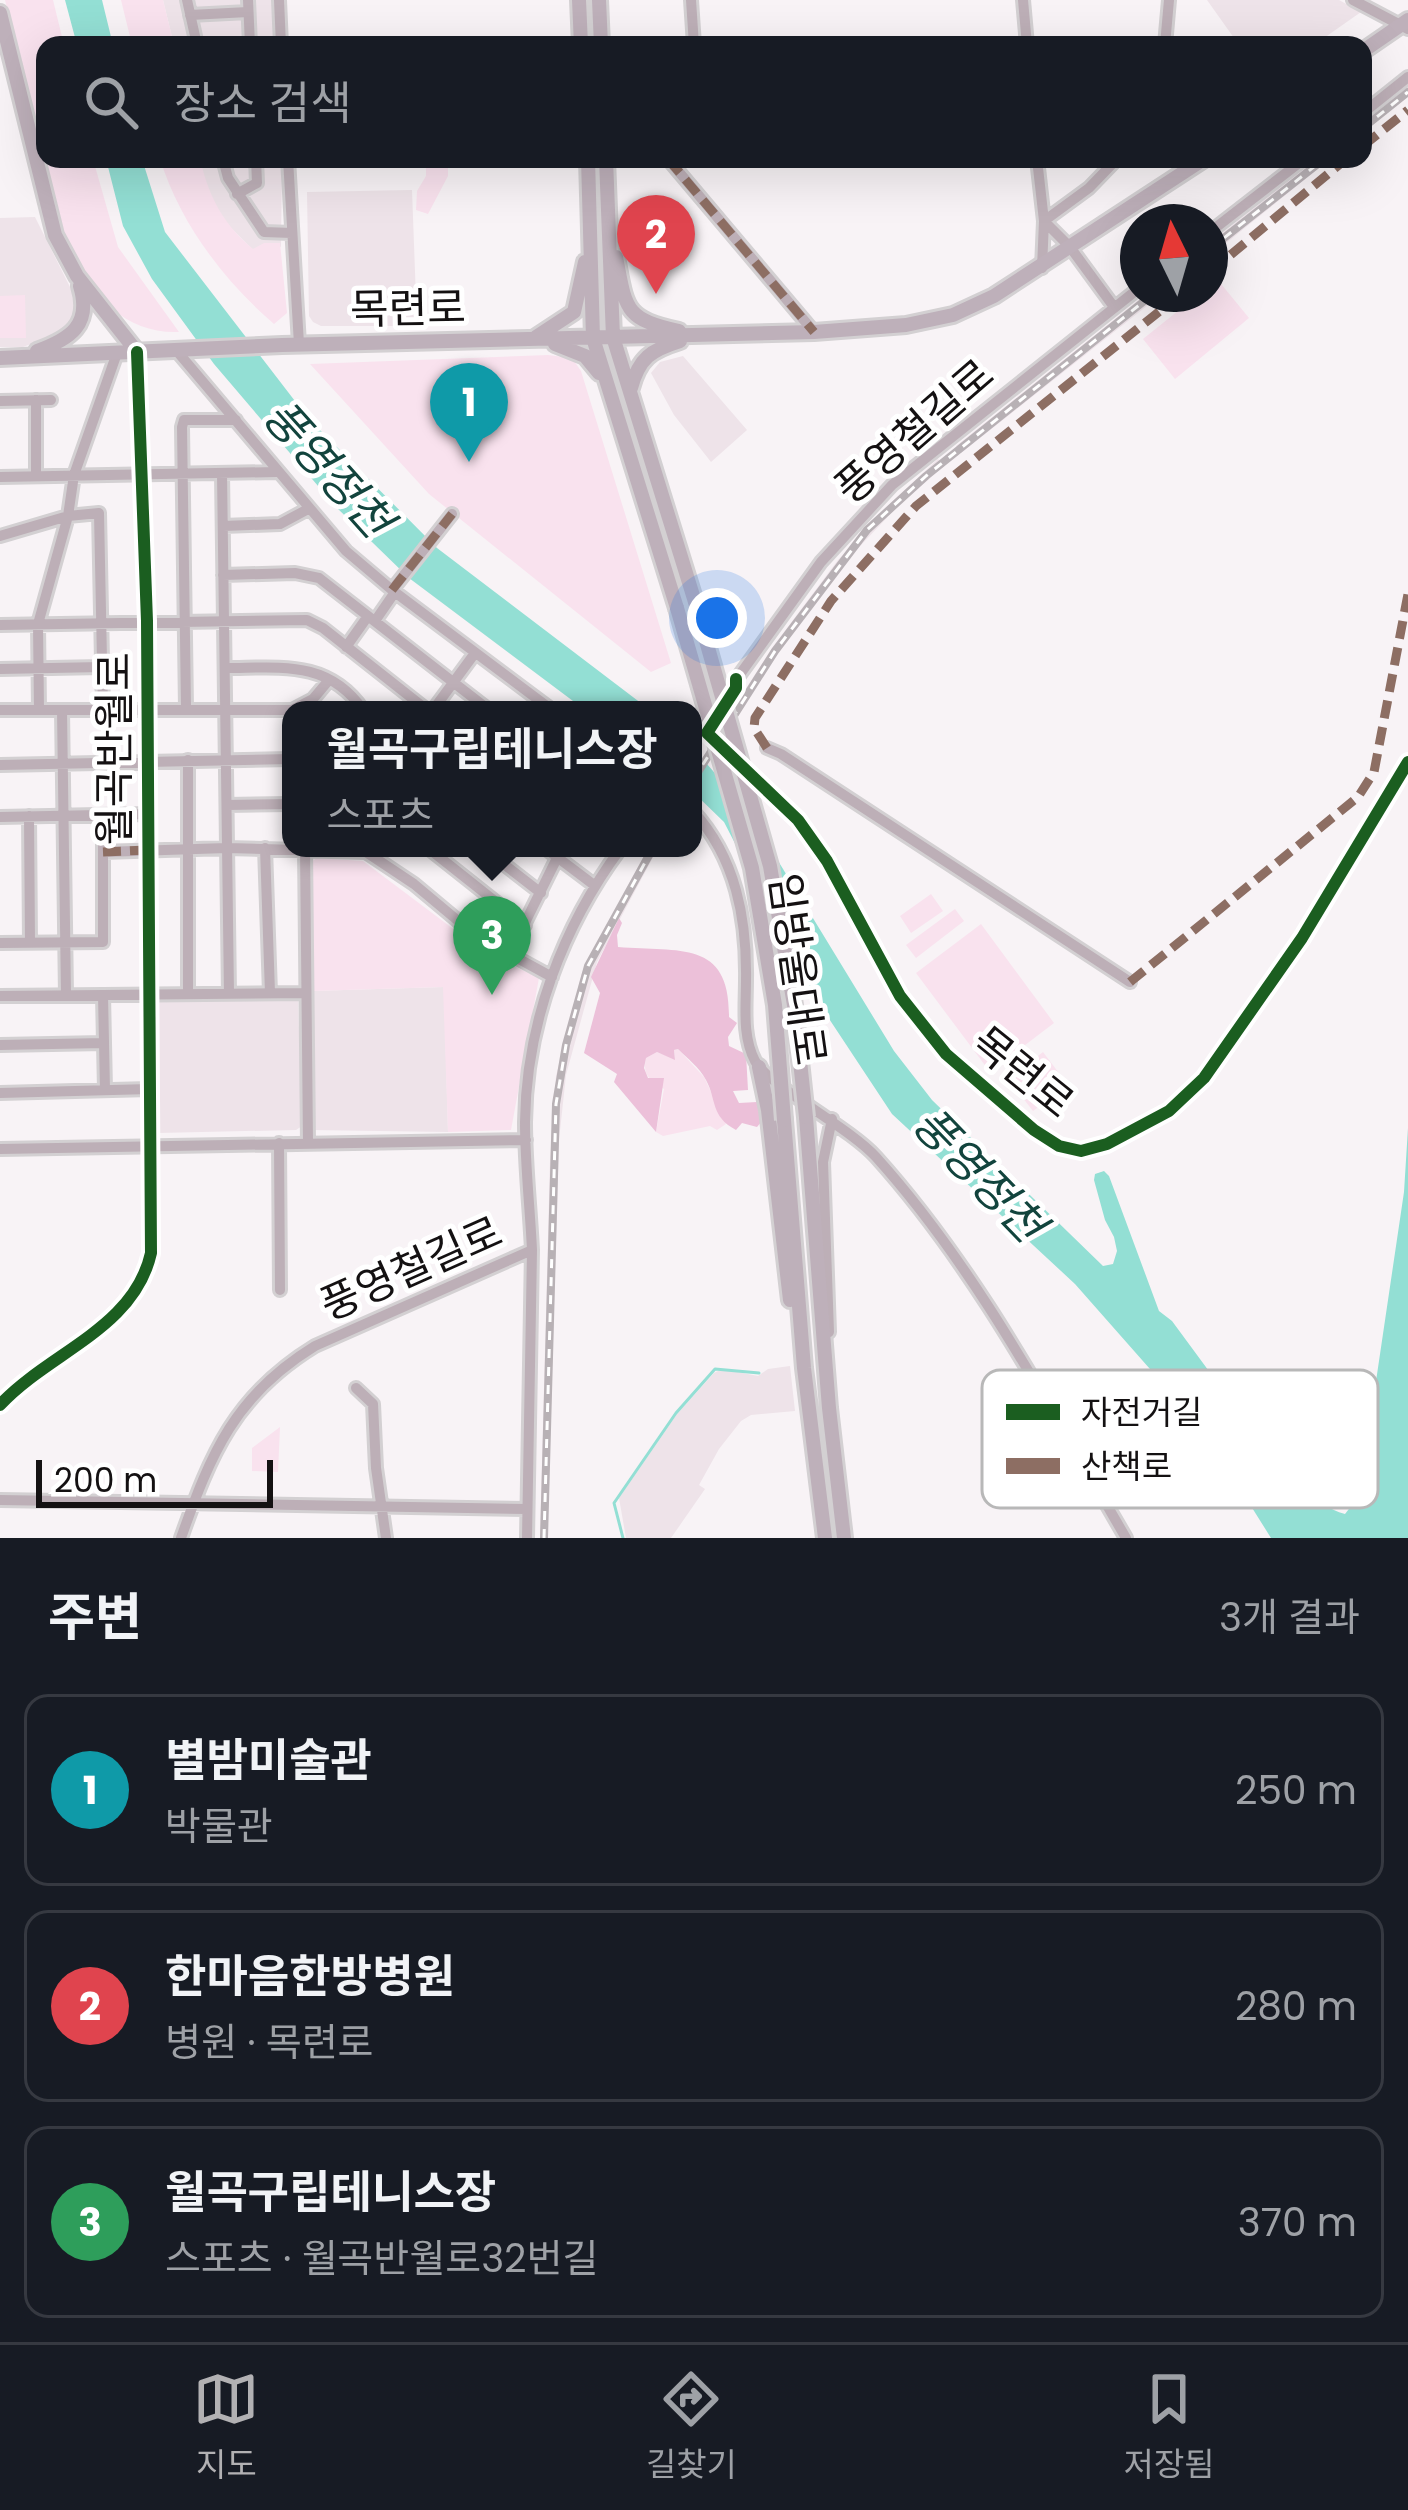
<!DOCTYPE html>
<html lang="ko">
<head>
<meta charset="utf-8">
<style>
	:root { --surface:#171b24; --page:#242831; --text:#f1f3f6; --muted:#9ea1a6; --line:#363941; --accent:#b2b1b3 }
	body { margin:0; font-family:Poppins,"Noto Sans KR",sans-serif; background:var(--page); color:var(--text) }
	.compass { position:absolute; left:1120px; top:204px; width:108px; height:108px; border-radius:50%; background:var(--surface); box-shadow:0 12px 48px #0002; rotate:355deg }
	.scale { position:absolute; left:36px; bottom:30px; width:237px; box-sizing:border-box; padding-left:12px; border:6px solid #141112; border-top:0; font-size:33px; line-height:42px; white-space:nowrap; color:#141112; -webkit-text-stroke:9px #fff; paint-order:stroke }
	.you { position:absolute; left:717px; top:618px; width:42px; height:42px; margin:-30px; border:9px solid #fff; border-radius:50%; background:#1a73e8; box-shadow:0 0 0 18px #1a73e833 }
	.badge { display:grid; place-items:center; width:78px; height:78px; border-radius:50%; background:var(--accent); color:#fff; font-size:39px; font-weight:700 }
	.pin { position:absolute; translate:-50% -99px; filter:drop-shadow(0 3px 6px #0008) }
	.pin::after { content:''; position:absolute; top:63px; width:42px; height:36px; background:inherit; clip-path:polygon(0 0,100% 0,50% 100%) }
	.popup { position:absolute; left:282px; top:701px; width:420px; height:156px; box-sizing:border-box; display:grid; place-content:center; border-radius:24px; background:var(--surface); filter:drop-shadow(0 3px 9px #0005); font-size:39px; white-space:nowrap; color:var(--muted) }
	.popup b { font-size:45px; color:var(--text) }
	.popup::after { content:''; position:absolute; left:50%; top:100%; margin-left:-24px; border:24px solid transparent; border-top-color:var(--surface) }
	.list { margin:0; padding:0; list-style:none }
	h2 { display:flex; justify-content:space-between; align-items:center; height:156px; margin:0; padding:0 48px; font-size:51px }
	h2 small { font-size:39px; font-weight:400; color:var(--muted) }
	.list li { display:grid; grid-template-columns:78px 1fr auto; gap:36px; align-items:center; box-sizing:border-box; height:192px; margin:0 24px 24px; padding:0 24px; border:3px solid var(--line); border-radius:24px }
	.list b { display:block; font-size:45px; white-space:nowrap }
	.list p { margin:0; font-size:39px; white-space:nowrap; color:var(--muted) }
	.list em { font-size:39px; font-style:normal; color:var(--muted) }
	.icon { flex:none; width:66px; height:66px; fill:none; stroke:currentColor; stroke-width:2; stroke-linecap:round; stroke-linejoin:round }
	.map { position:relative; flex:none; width:1408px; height:1538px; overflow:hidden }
	.search { position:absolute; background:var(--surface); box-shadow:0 12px 48px #0002; left:36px; right:36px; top:36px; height:132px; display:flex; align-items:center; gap:30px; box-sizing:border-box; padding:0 42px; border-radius:24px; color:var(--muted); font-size:45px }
	.sheet { height:804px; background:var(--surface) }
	nav { display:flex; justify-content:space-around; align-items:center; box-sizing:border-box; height:168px; border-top:3px solid var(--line); background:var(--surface); font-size:33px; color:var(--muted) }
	nav a { display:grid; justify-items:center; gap:6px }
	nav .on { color:var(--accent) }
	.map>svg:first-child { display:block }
	.built { fill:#eee3e9 }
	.green { fill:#f9e2ee }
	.forest { fill:#ecc0d9 }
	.water { fill:#93dfd4 }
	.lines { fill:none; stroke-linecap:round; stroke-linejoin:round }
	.stream { stroke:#93dfd4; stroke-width:3 }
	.minor-casing { stroke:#d3d0d2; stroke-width:16 }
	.major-casing { stroke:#d3d0d2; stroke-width:20 }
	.minor { stroke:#bdafb7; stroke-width:10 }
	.major { stroke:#beb0ba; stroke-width:14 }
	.rail-casing { stroke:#b8b1b5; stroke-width:8 }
	.rail { stroke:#fff; stroke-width:3; stroke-dasharray:9; stroke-linecap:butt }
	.major-bridge-casing { stroke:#d3d0d2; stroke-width:20; stroke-linecap:butt }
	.major-bridge { stroke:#beb0ba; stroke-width:14 }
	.quiet { stroke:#8d6e63; stroke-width:9; stroke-dasharray:18 9; stroke-linecap:butt }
	.cycleway-casing { stroke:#fff; stroke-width:20 }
	.cycleway { stroke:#1b5e20; stroke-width:12 }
	.labels { text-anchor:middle; stroke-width:10; stroke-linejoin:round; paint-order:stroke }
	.street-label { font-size:42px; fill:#141112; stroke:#fff }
	.water-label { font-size:45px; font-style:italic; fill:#12443d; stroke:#fff }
	.key { fill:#fff; stroke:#b8b8b8; stroke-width:3 }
	.key-label { font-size:33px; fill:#141112 }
</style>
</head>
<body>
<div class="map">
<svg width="1408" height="1538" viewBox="0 0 1408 1538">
	<rect width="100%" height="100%" fill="#f8f3f6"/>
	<path class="built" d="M163,0H273L276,45H174Z
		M1207,0H1339L1361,12L1314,45H1239Z
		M200,159H282L281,247L270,243L253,250L224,221L206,187Z
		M1315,159H1330L1210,256V243Z
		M412,190L417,326H321L313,322L309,316L307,192Z
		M35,217L74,295L75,308L70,323L60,333L23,347H0V218Z
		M1146,294H1162L961,453L956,446Z
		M683,356L747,430L711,462L674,415L651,373L660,362Z
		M938,459L944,466L899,505L844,563L737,710L734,707L772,648L838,560L894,500Z
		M648,848H658L597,962L566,1075L559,1140L547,1538H540L550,1161L556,1076L582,973Z
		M444,987L448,1132L311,1130L312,991Z
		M298,1000L302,1126L296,1130L158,1133L156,1002Z
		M790,1366L795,1411L751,1415L741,1421L719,1449L699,1485L705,1489L671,1538H626L619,1498L677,1414L714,1373L722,1369L758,1376L768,1369Z"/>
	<path class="green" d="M5,0H53L64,45H45V159H93L118,247L179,332C76,336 50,194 33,119C24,79 14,40 5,0Z
		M121,0H163L174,45H132Z
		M160,159H200C209,197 223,224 253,249L264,243H280L287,313L274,324C224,281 180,223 160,159Z
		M426,159H448V176L428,214L416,210L417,191L426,176Z
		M1217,279L1249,318L1175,379L1143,339L1199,294H1210V285Z
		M25,295L26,338H0V296Z
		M548,355L572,358L581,371L671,663L651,672L429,494L310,364Z
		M317,858L363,861L484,952L539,978L511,1130L448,1132L443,987L312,991L311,862Z
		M931,894L943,911L911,933L900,916Z
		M955,909L964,921L916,958L906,945Z
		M981,924L1054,1023L990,1072L916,973Z
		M678,1049L704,1077L726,1124L717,1130L710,1126L663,1136L656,1132L664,1089C650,1080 642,1075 646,1058L657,1052L675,1059L674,1050Z
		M1043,1052L1068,1085L1033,1111L1008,1079Z
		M280,1427L278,1472L252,1471V1448Z"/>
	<path class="forest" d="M619,918L622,923L617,935L618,947C681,952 730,940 729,1017L737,1023L728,1037L729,1046L746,1054L748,1090L733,1091L739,1103L757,1102L762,1121L757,1127L742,1123L736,1130C710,1116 717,1100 706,1080C699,1067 688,1059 678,1049L674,1050L675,1060L657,1052L646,1058L644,1068L648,1078H664L656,1132L614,1082L617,1074L584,1053L600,993L591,977Z"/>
	<path class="water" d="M65,0H102L113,45H77Z
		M106,159H142L165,232L308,418L437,548L650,710H585L409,578L336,507L214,364L152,279L123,226Z
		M693,748L747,810L894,1051L932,1100L1103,1266L1113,1264L1117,1251L1114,1237L1105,1220L1094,1180L1095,1174L1104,1171L1109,1176L1159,1311L1172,1321L1278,1465C1304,1481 1313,1505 1345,1514L1359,1496L1404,1192L1408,1128V1538H1271L1202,1428L1075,1284L892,1114L812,993L724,822L693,792Z"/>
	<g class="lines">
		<path class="stream" d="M623,1538L614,1503L676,1413L715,1369L759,1373"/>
		<defs>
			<path id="minor" d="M187,0L197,45
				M248,0L250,45
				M279,0L281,45
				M691,0L694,45
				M1023,0L1027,45
				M1353,0L1408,29
				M190,15L248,12
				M1165,45L1169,0
				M1363,113L1408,77
				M223,159L228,178L264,232L292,233
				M288,159L299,344
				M668,159L814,332
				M1037,159L1044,221L1042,268
				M237,194L257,183L256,159
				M1044,221L1070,247L1114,307
				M1044,221L1089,188L1117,159
				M1210,232L1304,159
				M176,350L346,551L392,590L552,710
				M36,400V476
				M0,401L51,400
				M222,473L229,994
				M0,477L276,472
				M223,526L280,524L308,509
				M0,536L68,516L99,513L103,710
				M223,575L295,573L319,578L489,710
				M392,590L452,514
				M375,621L395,592
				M0,625L307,620L323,628L427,710
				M346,647L368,616
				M225,668C278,668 328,659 363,710
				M0,669L102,667
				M733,684L821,562L892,485L1138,289
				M186,708L182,427L184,420H236
				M0,710H291
				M39,710L38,624L68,516L74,475L117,353
				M62,710L66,995
				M292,710L313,699L329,680
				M433,710L475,653
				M711,727L736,688V679
				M693,741L712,714
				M716,741L798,820L827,861L900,996L946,1054L1034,1130L1059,1146L1081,1151L1107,1144L1169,1111L1204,1078L1302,938L1408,762
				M767,748L781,754L1130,982
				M188,760V994
				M0,765L291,759
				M227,805L291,804
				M693,811C736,858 747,919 746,980C746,1007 742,1036 755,1061C769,1086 849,1127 876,1157C977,1269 1050,1409 1126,1538
				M29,816L30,943
				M0,817L148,814
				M265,848L270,993
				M305,848L308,1143
				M428,848L525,925
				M483,848L541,893
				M545,848L594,885
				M103,852L227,848L366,852L414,884L475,935L552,977
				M0,943L103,942V815
				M509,955L562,848
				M103,995L105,1090
				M0,996L306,993
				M0,1045L104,1043
				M0,1093L150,1089
				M279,1143L280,1290
				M0,1149L526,1140
				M829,1332L823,1162L832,1119
				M356,1388L373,1404L376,1468L386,1538
				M0,1405C49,1352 134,1329 151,1253L147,621L137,352
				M0,1500L527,1509
				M181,1538C211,1453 235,1395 315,1346L532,1250C530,1208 525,1164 525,1122C526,1023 563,926 621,848
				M527,1538L532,1250"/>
			<path id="major" d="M579,0L581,45
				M599,0L601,45
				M0,13L55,235L77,276L137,352
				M1363,51L1408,20
				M588,159L593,338L677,608
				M606,159L613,337L695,602
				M616,257C626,309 624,319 679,331
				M536,337L574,312L585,262
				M555,344L585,356L599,373
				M37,351C70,339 92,325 80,286
				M0,358L282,345L814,332L906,325L953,315L994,296L1204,159
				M631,388C639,358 651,350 680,341
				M759,1067L768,1110L790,1300
				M806,1117L829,1408L844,1538
				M784,1120L804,1368L825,1538"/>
		</defs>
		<use href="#minor" class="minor-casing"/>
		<use href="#major" class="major-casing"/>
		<use href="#minor" class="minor"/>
		<use href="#major" class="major"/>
		<defs>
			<path id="rail" d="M1363,128L1408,92
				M1210,249L1324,159
				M693,780L775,651L867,530L926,476L1153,294
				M544,1538L556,1104L566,1045L588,966L653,848"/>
		</defs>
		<use href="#rail" class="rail-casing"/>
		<use href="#rail" class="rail"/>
		<defs>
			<path id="major-bridge" d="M695,602L770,866L794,1005L806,1117
				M677,608L752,868L775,1005L784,1120"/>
		</defs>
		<use href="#major-bridge" class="major-bridge-casing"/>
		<use href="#major-bridge" class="major-bridge"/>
		<path class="quiet" d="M1363,146L1408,110
			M668,159L814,332
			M1210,272L1346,159
			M392,590L452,514
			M767,748L754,728L755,718L831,601L916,506L1181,294
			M103,852L148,850
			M1130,982L1358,797L1374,772L1408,594"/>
		<defs>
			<path id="cycleway" d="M736,679V688L707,733L798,820L827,861L900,996L946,1054L1034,1130L1059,1146L1081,1151L1107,1144L1169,1111L1204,1078L1302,938L1408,762
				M0,1405C49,1352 134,1329 151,1253L147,621L137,352"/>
		</defs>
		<use href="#cycleway" class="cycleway-casing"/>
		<use href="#cycleway" class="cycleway"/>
	</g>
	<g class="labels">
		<g class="street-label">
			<text transform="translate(408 308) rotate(-1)" y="15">목련로</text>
			<text transform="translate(914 431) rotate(-41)" y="15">풍영철길로</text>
			<text transform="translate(114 749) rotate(-90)" y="15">월곡반월로</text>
			<text transform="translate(798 969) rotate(82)" y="15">임방울대로</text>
			<text transform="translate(1023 1072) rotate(39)" y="15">목련로</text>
			<text transform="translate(411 1268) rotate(-24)" y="15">풍영철길로</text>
		</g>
		<g class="water-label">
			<text transform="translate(328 468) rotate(48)" y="16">풍영정천</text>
			<text transform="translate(979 1174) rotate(46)" y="16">풍영정천</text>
		</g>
	</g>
	<rect x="982" y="1370" width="396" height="138" rx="18" class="key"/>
	<rect x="1006" y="1404" width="54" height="16" fill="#1b5e20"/>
	<rect x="1006" y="1458" width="54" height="16" fill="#8d6e63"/>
	<g class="key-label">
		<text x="1081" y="1424">자전거길</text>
		<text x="1081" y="1478">산책로</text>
	</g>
</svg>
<svg class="compass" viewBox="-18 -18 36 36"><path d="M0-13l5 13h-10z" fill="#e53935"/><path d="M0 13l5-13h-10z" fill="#9ea1a6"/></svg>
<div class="scale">200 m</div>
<div class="you"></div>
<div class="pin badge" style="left:469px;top:462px;background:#0f9aa8">1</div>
<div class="pin badge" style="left:656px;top:294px;background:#e0444e">2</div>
<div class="pin badge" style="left:492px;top:995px;background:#2e9e5b">3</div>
<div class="popup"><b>월곡구립테니스장</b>스포츠</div>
<div class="search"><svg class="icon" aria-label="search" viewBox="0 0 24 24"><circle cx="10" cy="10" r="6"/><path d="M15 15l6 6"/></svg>장소 검색</div>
</div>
<section class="sheet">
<h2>주변<small>3개 결과</small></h2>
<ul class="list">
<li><span class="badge" style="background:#0f9aa8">1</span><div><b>별밤미술관</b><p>박물관</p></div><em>250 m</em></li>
<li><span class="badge" style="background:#e0444e">2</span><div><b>한마음한방병원</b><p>병원 · 목련로</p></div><em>280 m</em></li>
<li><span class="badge" style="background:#2e9e5b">3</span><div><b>월곡구립테니스장</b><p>스포츠 · 월곡반월로32번길</p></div><em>370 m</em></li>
</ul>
</section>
<nav>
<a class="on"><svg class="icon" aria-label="map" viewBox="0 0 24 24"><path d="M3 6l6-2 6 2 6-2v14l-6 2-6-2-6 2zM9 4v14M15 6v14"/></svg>지도</a>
<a><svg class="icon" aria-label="directions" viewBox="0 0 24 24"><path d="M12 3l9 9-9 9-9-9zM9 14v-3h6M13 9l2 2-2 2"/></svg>길찾기</a>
<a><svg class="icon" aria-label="saved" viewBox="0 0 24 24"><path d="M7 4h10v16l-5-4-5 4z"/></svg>저장됨</a>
</nav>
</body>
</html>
